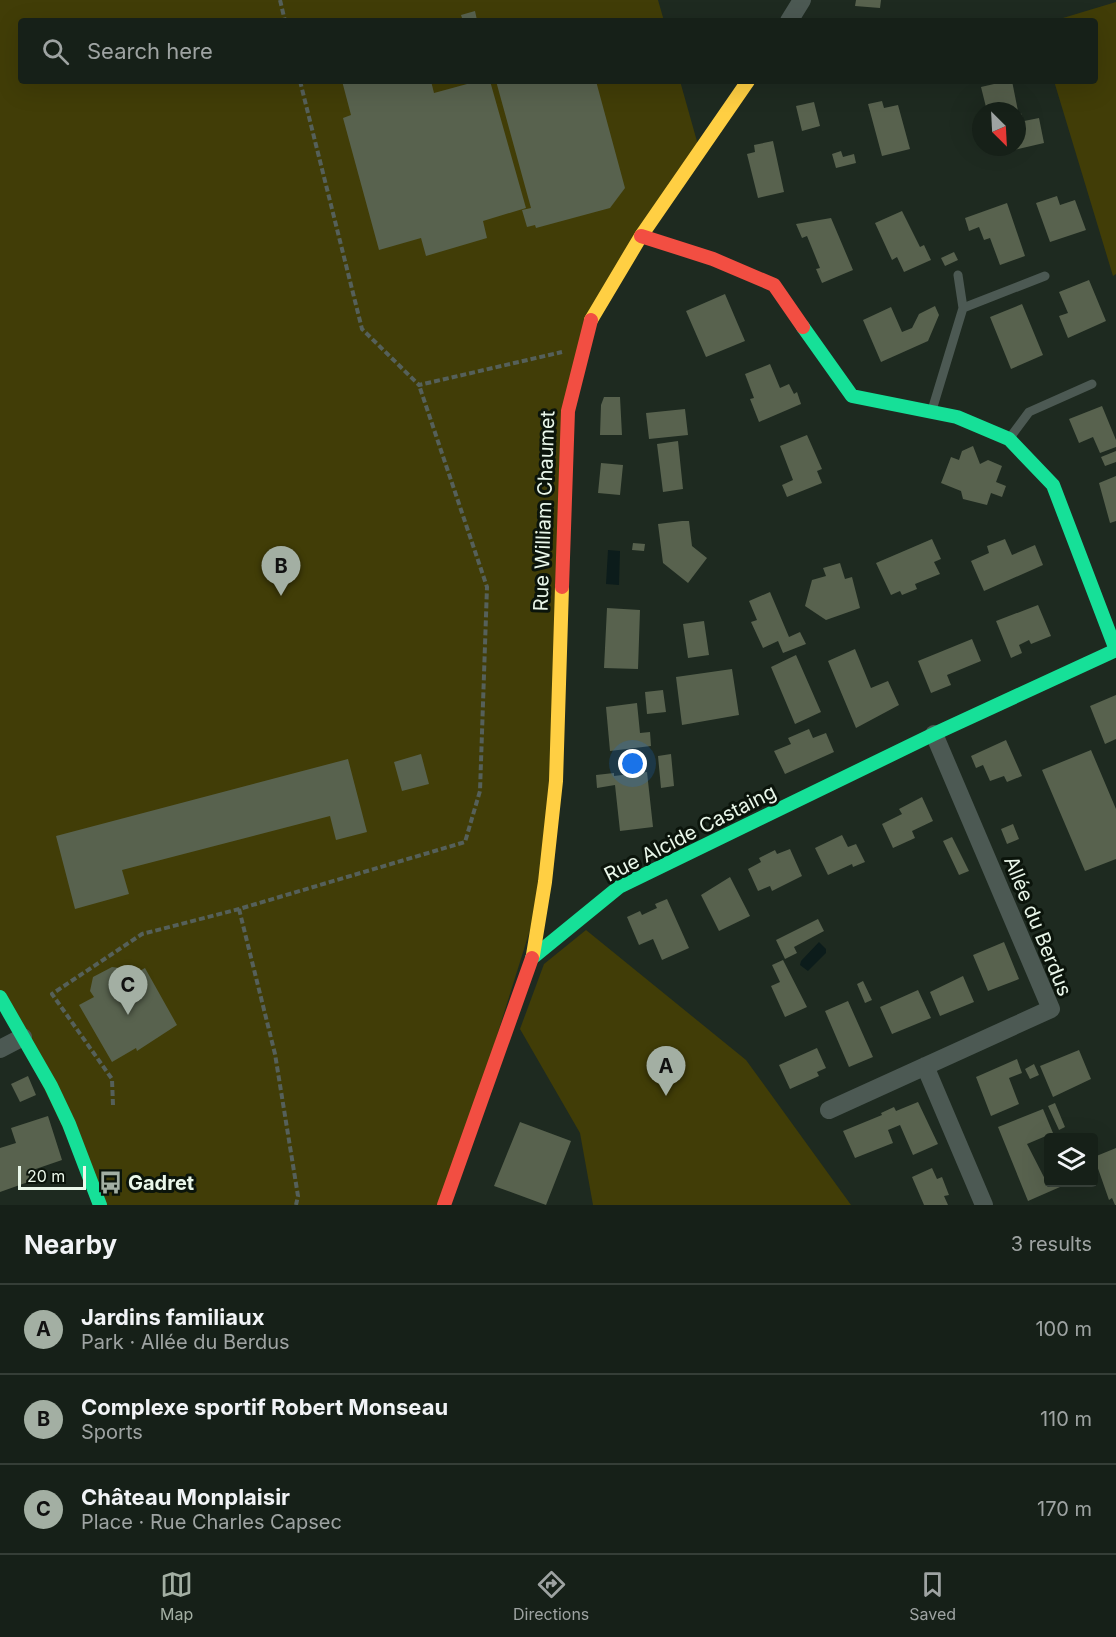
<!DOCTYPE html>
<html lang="en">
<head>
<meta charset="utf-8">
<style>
	:root { --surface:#162018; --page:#232d25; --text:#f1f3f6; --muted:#9ea3a2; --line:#353e37; --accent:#a3afa3 }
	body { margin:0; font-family:Inter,sans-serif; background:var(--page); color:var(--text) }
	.controls { position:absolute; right:18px; bottom:18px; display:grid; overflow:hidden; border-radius:6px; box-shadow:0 6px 24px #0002 }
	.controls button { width:54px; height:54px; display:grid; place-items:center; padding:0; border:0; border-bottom:2px solid var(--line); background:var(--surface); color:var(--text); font:30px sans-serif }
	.compass { position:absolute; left:972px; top:102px; width:54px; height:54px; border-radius:50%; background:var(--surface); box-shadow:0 6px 24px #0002; rotate:156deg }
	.scale { position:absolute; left:18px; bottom:15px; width:68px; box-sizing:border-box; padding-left:6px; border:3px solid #eaf7ea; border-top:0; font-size:16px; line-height:21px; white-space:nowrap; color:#eaf7ea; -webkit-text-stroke:4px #0b140b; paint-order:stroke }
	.you { position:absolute; left:633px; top:764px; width:21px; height:21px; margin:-15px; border:4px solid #fff; border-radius:50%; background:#1a73e8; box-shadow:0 0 0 9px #1a73e833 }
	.badge { display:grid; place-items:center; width:39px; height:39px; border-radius:50%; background:var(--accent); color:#111; font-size:20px; font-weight:700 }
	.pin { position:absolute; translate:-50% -50px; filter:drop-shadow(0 2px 3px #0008) }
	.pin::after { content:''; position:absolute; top:32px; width:21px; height:18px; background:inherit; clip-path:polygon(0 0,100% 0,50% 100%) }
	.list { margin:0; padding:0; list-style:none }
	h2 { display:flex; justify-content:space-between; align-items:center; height:78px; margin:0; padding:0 24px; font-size:26px }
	h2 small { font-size:20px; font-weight:400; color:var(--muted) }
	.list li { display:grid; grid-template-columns:39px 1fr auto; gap:18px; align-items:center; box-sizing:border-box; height:90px; padding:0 24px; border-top:2px solid var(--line) }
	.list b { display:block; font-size:22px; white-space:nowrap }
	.list p { margin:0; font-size:20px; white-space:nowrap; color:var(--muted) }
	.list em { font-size:20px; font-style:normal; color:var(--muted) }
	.icon { flex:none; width:33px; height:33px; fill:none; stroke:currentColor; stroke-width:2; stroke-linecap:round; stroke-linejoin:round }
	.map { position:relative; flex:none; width:1116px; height:1205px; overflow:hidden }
	.search { position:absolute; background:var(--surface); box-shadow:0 6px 24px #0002; left:18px; right:18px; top:18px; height:66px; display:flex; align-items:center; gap:15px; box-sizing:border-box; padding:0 21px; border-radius:6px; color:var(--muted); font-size:22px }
	.sheet { height:348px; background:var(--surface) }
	nav { display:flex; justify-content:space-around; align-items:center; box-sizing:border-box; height:84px; border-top:2px solid var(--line); background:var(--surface); font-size:16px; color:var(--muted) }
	nav a { display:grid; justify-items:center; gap:3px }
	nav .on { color:var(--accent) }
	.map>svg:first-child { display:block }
	.green { fill:#413d07 }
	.water { fill:#0c1c1b }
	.building { fill:#58624e }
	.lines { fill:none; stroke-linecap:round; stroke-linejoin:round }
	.path { stroke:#55605a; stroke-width:4; stroke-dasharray:6 3; stroke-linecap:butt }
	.lane { stroke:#4c5953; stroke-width:9 }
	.street { stroke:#4c5953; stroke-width:18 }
	.fast { stroke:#16e098; stroke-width:14 }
	.slow { stroke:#ffcf43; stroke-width:14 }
	.jam { stroke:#f24e42; stroke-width:14 }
	.labels { text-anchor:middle; stroke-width:6; stroke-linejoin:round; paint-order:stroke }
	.street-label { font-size:20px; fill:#eaf7ea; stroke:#0b140b }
	.poi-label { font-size:20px; font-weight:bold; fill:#eaf7ea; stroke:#0b140b; text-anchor:start }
</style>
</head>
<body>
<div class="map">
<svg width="1116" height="1205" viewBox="0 0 1116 1205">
	<rect width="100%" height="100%" fill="#1e2a20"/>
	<path class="green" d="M0,0H658L664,21H21V81H680L700,152L593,313L568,411L545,882L444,1205H100L0,997Z
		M1116,2V274L1113,276L1054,81H1095V21H1053Z
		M586,930L746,1060L851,1205H593L580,1133L520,1029L544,964Z"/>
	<path class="water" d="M608,550L620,551L619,585L606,584Z
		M819,942L826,949V953L808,971L800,965L801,961Z"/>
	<path class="building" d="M856,0H881L880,8L855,6Z
		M475,11L477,20L463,21L461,15Z
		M342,81H431L434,93L478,81H490L526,208L483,221L487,238L426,256L421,238L379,250L343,118L351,115Z
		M496,81H596L625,188L610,208L536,228L535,225L527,227L522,210L531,208Z
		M1007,81H1012L1018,111H987L981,87Z
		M882,101L884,108L898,105L910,149L882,156L868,104Z
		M814,102L820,126L802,131L796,106Z
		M1021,113L1024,121L1039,118L1044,143L1010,151L1009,147H1017V114Z
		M773,141L784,192L758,198L747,154L755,152L754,145Z
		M841,151L843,157L854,154L856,163L836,168L832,154Z
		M1057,196L1060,205L1075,200L1086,230L1050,242L1036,203Z
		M1007,203L1025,256L1000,265L990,238L984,240L979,227L969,231L965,218Z
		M902,211L920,247L924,245L931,260L904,272L897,257L892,260L875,223Z
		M831,218L853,270L822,283L816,269L820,268L807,236L802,238L796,224Z
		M954,252L958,260L945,266L941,258Z
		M1089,280L1106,321L1068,338L1059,316L1068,313L1059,292Z
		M725,294L745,341L706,357L686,311Z
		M1022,304L1043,355L1011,369L990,317Z
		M935,306L939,315L928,341L881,362L863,320L891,307L902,332L912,328L919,314Z
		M770,364L780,388L789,384L794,394L797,392L801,404L759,422L750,399L754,398L745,374Z
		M604,397H620L622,435H600L601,405Z
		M1102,406L1116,440V447L1100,453L1093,437L1079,443L1069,419Z
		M685,409L688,435L649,439L646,413Z
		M807,435L822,469L817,471L822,483L787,497L782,485L793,480L780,446Z
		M678,441L683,489L663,492L657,444Z
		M973,446L980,464L988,460L1002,466L996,482L1006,486L1002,497L991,493L987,505L963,499L961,491L941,483L951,457L959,460L962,451Z
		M1116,451V462L1105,466L1101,457Z
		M601,463L623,465L620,495L598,493Z
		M1116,476V521L1110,523L1099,483Z
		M682,521H689L692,546L707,558L688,583L663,563L658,524Z
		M932,539L941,559L934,562L940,574L915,584L917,589L902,595L900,591L891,595L876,563Z
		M1005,539L1012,555L1035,545L1043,565L984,591L971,561L989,553L987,546Z
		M633,543L645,544L644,551L632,550Z
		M840,563L845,579L852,577L860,608L826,620L805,606L812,580L826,576L823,568Z
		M770,592L789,637L800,632L806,644L783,653L778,641L763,648L751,622L757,620L749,601Z
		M1038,605L1051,636L1031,644L1029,640L1019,645L1022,653L1011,658L996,621Z
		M607,608L640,610L638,669L604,668Z
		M704,621L709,655L688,658L683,624Z
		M972,639L981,661L947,675L951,685L931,693L918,661Z
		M855,649L871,688L888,681L899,705L856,728L828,661Z
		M796,655L821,712L795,724L771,667Z
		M732,669L739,715L682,725L676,677Z
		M663,690L666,712L647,714L645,692Z
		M1116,695V739L1105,744L1090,706Z
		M637,703L640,733L650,732L651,746L610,751L606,707Z
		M809,729L813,738L826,733L834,752L785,774L774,751L791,744L788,738Z
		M1006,740L1022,776L1007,782L1004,776L990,781L983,765L976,768L971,756Z
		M1091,750L1116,809V859L1085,871L1042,770Z
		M421,754L429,784L402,791L394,762Z
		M671,754L674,786L661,788L658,756Z
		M348,759L367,832L336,840L330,816L122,870L129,894L75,909L56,836Z
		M647,772L653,827L620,831L615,785L597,788L596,775L614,773V776Z
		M922,797L933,821L912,831L915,838L893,848L882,824L902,814L899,809Z
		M1013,824L1019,839L1007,844L1001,829Z
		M842,835L848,847L856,844L865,862L853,867L852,864L828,875L815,848Z
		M952,837L969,871L959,875L943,841Z
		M790,849L802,876L772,891L770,886L758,891L748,869L761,862L759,858L775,850L777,854Z
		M730,877L750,916L719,931L701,895Z
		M667,899L689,948L662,960L653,939L639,945L627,917L640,911L642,915L657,908L655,904Z
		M818,919L824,931L794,947L797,953L785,959L776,940Z
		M1004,942L1019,979L988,991L973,955Z
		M783,960L807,1007L785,1017L771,986L780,982L772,965Z
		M112,967L128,969L132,975L145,968L177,1025L137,1051L136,1048L112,1062L79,1005L94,997L90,991L93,977Z
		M963,976L974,1002L940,1016L930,992Z
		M863,981L872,1000L865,1003L857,984Z
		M918,990L931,1018L892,1034L880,1007Z
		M848,1001L873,1057L849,1067L825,1011Z
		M817,1048L826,1068L817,1072L819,1076L790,1089L779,1065Z
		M1079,1050L1091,1079L1053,1097L1040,1066Z
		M1017,1059L1022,1073L1009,1078L1019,1104L991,1116L976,1077Z
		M1034,1064L1039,1075L1030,1079L1025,1069Z
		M28,1076L36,1095L20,1102L11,1084Z
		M918,1102L938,1144L913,1155L900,1125L888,1130L893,1143L855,1158L843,1131L882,1115L881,1113L894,1107L896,1111Z
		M1055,1103L1065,1127L1059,1130L1048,1106Z
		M1043,1109L1053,1133L1027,1144L1047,1183L1057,1182L1060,1187L1028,1201L998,1127Z
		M48,1116L62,1160L27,1172L31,1181L0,1192V1148L16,1143L11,1128Z
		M520,1122L571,1141L546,1205L494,1186Z
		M1116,1148V1205H1115L1112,1198L1109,1200L1094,1157Z
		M932,1168L937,1179L942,1177L949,1195L944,1196L948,1205H924L912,1177Z"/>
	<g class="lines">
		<path class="path" d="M280,0L285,21
			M300,81L362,329L419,385L562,352
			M239,909L275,1054L298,1196L296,1205
			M113,1105L112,1079L52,994L142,934L239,909L465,842L480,791L487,587L419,385"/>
		<path class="lane" d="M958,275L963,308
			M932,410L963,308L1045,276
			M1009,439L1029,412L1092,384"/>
		<path class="street" d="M789,21L802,0
			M0,1049L23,1037
			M925,1066L984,1205
			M829,1110L1051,1009L934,734"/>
		<path class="fast" d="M803,327L852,396L957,417L1009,439L1053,485L1116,650
			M532,958L619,887L934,734L1116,650
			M0,997L51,1086L69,1124L100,1205"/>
		<path class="slow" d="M591,320L641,236L748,81
			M533,955L545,882L556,781L562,587"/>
		<path class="jam" d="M641,236L713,259L774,285L803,327
			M562,587L568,411L591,320
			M444,1205L532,958"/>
	</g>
	<defs>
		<symbol id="bus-bare" viewBox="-9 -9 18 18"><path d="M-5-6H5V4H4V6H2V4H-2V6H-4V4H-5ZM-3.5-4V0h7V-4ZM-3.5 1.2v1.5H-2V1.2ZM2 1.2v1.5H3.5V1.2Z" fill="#a3afa3" stroke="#0b140b" stroke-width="2.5" paint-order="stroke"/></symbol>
	</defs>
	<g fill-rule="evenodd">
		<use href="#bus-bare" x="94" y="1166" width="33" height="33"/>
	</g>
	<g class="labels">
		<g class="street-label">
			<text transform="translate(544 511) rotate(-88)" y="7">Rue William Chaumet</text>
			<text transform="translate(690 833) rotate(-27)" y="7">Rue Alcide Castaing</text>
			<text transform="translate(1038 926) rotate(68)" y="7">Allée du Berdus</text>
		</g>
		<g class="poi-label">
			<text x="128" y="1190">Gadret</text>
		</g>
	</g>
</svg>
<div class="controls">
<button><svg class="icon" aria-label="layers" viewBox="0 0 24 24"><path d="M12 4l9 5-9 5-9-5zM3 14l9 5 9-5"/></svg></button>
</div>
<svg class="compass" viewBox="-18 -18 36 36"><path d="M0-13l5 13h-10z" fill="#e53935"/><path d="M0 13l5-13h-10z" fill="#9ea3a2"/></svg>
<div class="scale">20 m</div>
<div class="you"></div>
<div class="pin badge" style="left:666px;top:1096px">A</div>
<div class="pin badge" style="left:281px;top:596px">B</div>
<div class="pin badge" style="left:128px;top:1015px">C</div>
<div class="search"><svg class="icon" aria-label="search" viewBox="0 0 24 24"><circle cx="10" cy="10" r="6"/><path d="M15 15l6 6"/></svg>Search here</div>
</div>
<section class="sheet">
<h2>Nearby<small>3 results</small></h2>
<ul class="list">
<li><span class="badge">A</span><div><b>Jardins familiaux</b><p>Park · Allée du Berdus</p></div><em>100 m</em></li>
<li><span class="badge">B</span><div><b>Complexe sportif Robert Monseau</b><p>Sports</p></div><em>110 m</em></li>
<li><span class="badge">C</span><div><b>Château Monplaisir</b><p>Place · Rue Charles Capsec</p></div><em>170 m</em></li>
</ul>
</section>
<nav>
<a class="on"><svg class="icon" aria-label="map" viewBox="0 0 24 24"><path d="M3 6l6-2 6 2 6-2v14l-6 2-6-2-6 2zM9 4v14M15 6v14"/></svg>Map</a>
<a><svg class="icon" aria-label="directions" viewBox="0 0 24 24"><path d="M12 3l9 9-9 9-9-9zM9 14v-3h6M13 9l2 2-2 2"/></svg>Directions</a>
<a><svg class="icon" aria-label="saved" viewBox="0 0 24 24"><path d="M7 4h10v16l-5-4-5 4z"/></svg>Saved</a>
</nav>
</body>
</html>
